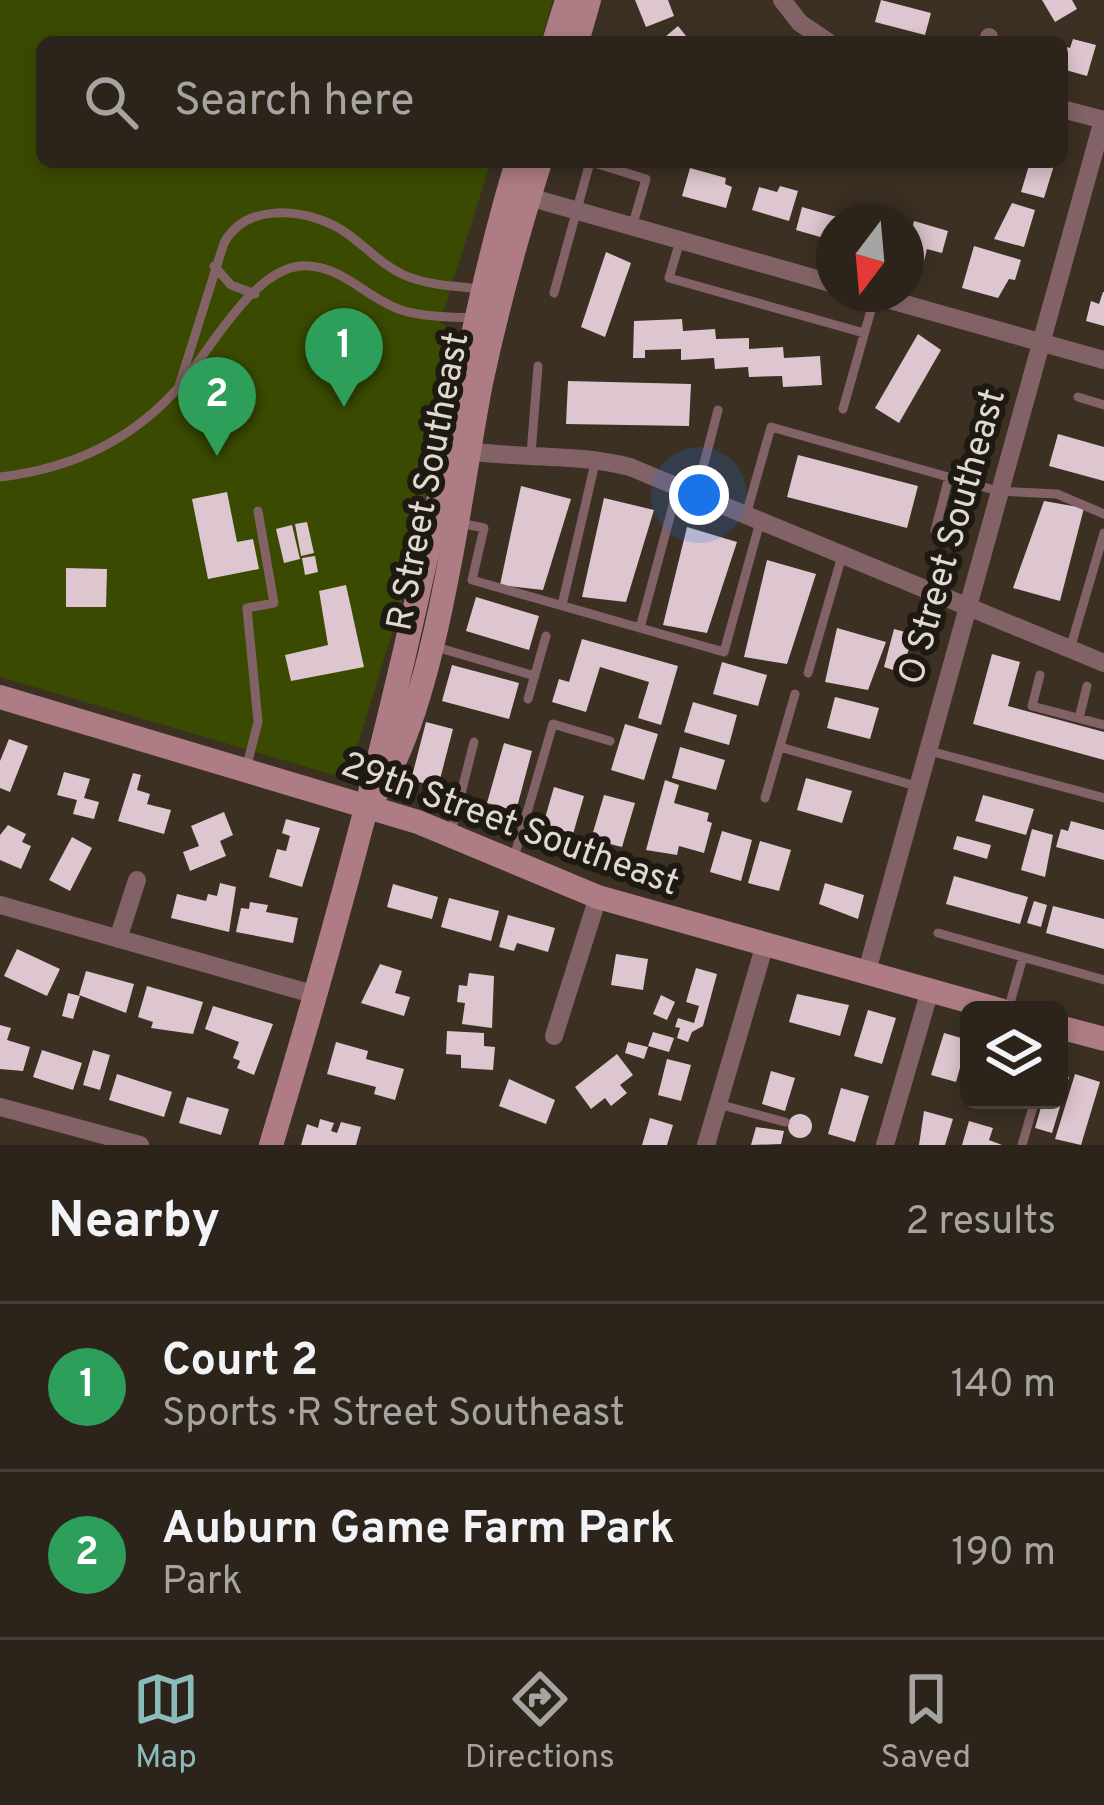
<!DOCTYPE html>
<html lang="en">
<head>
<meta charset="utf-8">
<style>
	:root { --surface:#2c241a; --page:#342c23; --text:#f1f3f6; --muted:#a6a4a2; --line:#484139; --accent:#8bbbb9 }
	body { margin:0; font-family:Overpass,sans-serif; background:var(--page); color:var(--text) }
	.controls { position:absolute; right:36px; bottom:36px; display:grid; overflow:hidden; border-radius:18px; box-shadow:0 6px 18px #0003 }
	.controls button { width:108px; height:108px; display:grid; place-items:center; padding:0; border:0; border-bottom:3px solid var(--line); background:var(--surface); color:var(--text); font:60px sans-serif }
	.compass { position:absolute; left:816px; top:204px; width:108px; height:108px; border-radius:50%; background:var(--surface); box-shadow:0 6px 18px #0003; rotate:196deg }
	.you { position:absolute; left:699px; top:495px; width:42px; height:42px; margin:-30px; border:9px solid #fff; border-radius:50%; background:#1a73e8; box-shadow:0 0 0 18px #1a73e833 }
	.badge { display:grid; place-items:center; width:78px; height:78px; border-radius:50%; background:var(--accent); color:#fff; font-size:39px; font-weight:700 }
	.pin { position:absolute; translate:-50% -99px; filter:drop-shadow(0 3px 6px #0008) }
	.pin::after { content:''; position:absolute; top:63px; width:42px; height:36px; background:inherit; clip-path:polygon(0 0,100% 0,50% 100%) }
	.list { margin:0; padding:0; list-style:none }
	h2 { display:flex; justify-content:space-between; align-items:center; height:156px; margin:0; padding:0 48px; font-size:51px }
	h2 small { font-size:39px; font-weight:400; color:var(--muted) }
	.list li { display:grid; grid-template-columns:78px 1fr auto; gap:36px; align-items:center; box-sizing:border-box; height:168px; padding:0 48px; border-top:3px solid var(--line) }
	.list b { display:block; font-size:45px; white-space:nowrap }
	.list p { margin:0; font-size:39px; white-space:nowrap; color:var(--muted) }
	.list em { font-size:39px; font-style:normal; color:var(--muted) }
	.icon { flex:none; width:66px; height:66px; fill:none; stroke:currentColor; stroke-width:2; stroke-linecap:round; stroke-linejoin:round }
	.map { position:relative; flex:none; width:1104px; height:1145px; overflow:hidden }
	.search { position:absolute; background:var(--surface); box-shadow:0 6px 18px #0003; left:36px; right:36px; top:36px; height:132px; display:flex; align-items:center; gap:30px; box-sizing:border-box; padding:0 42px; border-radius:18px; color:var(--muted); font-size:45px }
	.sheet { height:492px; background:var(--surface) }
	nav { display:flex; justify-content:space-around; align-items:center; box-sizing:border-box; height:168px; border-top:3px solid var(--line); background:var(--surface); font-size:33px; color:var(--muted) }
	nav a { display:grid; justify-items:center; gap:6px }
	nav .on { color:var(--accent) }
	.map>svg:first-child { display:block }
	.green { fill:#3a4a01 }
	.building { fill:#ddc6cf }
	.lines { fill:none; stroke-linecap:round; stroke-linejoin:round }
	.lane { stroke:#826267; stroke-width:9 }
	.street { stroke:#826267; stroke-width:18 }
	.secondary { stroke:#ae7c85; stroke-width:24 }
	.labels { text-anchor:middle; stroke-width:12; stroke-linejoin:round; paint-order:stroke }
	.street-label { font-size:36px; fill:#e0d9d0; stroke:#1e1913 }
</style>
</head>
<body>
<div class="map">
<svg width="1104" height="1145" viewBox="0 0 1104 1145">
	<rect width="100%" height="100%" fill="#3b3022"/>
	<path class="green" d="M0,0H553L541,42H42V162H491L440,322L457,335L409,578L349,773L334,775L0,677Z"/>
	<path class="building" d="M635,0H668L674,16L646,27Z
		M881,0L931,13L925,35L875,22Z
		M1042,0H1072L1077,9L1055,22Z
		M678,26L691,42H659Z
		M1073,39L1096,45L1087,76L1062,69V46L1070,48Z
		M1030,162H1055L1044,198L1021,192Z
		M690,168L726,178L725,184L732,187L726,208L682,196Z
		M780,186L798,191L789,221L752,210L759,187L777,192Z
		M1012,203L1035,210L1024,247L994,239Z
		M802,207L851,221V222H834V241L796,230Z
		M914,221L948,231L942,253L927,249L924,261L906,256Z
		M974,246L1021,260L1015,280L1009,279L998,298L962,288Z
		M606,252L631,263L605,337L581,327Z
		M1103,292H1104V326L1086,321L1091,301L1099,304Z
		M682,319L683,331L715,329L716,339L749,338V349L783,347L784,358L820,356L822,385L783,387L782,376L749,377L748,367L715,369L714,358L681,360V349L645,350V358H633L634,321Z
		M918,334L941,350L899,423L875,408Z
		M568,381L691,384L689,426L566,424Z
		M1058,434L1104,447V481L1049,466Z
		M798,455L918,486L907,528L787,497Z
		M521,486L571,499L543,590L500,585Z
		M227,492L237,542L253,539L259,569L208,579L192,499Z
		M604,498L654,510L626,602L582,597Z
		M1044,501L1084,508L1060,601L1013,588Z
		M307,522L314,553L301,556L295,524Z
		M292,525L300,559L284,563L276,529Z
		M687,527L737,542L707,633L663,625Z
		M315,556L318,572L305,575L302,558Z
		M767,560L816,574L787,664L744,657Z
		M66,568L107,569L106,607H66Z
		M346,585L364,667L291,681L285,655L328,645L319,591Z
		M476,597L539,616L529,650L466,631Z
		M837,628L886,642L868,690L825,682Z
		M894,629L913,634L902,673L884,667Z
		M582,639L678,666L661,725L638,718L649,682L600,667L586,712L552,702L559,679L569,682Z
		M992,654L1020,662L1008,706L1104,732V760L973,724Z
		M722,662L767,675L758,706L713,694Z
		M452,665L519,683L509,719L442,701Z
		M835,697L879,708L870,739L827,728Z
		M693,702L737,715L729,745L684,732Z
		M426,722L453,729L438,787L411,780Z
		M625,724L658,734L644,780L611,770Z
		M9,739L28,746L10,792L0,788V761Z
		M504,743L532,751L516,811L487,803Z
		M680,747L725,760L716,790L672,778Z
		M64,772L90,779L84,798L99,802L94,819L73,814L77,800L57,795Z
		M133,773L141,775L137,790L150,794L147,804L171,810L164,834L118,821Z
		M806,778L852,791L842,823L797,810Z
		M665,780L679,785L674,803L709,813L707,821L712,823L704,853L679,846L677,855L646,850Z
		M554,787L584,796L573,834L543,825Z
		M604,795L635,803L622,847L591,839Z
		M983,795L1034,809L1026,835L975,821Z
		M224,812L233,835L220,841L226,856L190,871L183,852L199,846L191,826Z
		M286,819L320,828L302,887L269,877L277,849L286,851L290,836L282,833Z
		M1071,821L1104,830V860L1056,847L1061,829L1068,831Z
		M8,825L26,834L22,842L31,846L21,869L0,860V835Z
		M1032,829L1053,835L1045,877L1021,870Z
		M722,831L752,840L741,881L710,872Z
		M957,836L991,845L987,859L953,849Z
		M72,837L92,848L70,891L49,880Z
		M760,841L791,850L779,891L748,883Z
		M954,876L1028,897L1020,924L946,904Z
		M220,883L236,887L229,932L171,918L177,894L206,901L208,894L217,896Z
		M825,883L864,895L858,919L819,904Z
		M393,884L438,897L432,919L387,907Z
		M449,898L499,911L491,941L441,927Z
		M1034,901L1047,905L1041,927L1027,923Z
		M250,902L268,905L266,912L298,918L293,943L236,932L241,908L249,909Z
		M1053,906L1104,919V949L1046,933Z
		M508,915L555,928L548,952L517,943L514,951L499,947Z
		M17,949L60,969L47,996L4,976Z
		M616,954L648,959L643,990L611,985Z
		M380,964L402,971L395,993L410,997L404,1016L361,1003Z
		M696,968L717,974L703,1026L692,1032L688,1042L677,1038L680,1028L675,1027L678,1018L694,1023L699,1006L686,1002Z
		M86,971L134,984L126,1013L79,995Z
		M469,973L494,976L492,1028L462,1024L465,1003L457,1002L459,985L467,986Z
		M147,986L203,1002L193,1034L151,1028L153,1022L138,1017Z
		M68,993L80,996L73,1019L62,1016Z
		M797,994L849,1005L840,1036L789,1022Z
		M661,995L675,1002L667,1020L653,1014Z
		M213,1006L273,1024L254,1075L237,1068L240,1061L233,1058L239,1042L205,1029Z
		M868,1010L896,1018L882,1064L854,1056Z
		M0,1025L11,1028L7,1040L30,1047L23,1071L0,1069Z
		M447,1031L484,1033V1046L495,1047L493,1070L461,1068V1055L446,1054Z
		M653,1032L674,1038L669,1052L648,1046Z
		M944,1033L968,1040L956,1082L931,1075Z
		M336,1042L368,1051L366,1059L404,1069L395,1100L374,1094L376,1087L327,1074Z
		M628,1042L648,1047L644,1059L625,1053Z
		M42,1050L82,1063L73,1090L33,1077Z
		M93,1050L110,1055L100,1090L83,1085Z
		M617,1054L633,1075L620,1085L627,1093L611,1106L605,1098L591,1109L575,1087Z
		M667,1059L691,1065L681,1101L658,1095Z
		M771,1071L795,1078L785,1111L762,1104Z
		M117,1074L172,1092L164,1117L109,1100Z
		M1059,1074L1069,1077L1052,1133L1035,1128L1043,1100H1059Z
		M1075,1074L1100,1082L1081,1145L1055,1139Z
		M509,1079L555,1100L546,1124L499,1106Z
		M841,1088L869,1096L855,1142L828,1134Z
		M187,1097L229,1109L221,1135L179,1123Z
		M924,1111L953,1119L945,1145H919Z
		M788 1126a12 12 0 1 1 24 0a12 12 0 1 1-24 0Z
		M650,1118L673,1125L667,1145H642Z
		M320,1119L334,1123L331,1131L337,1133L341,1122L361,1127L356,1145H301L307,1124L318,1128Z
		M969,1121L993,1128L989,1140L1002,1145H962Z
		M756,1127L784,1131L781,1144L751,1145Z"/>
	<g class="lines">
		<path class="lane" d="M591,162L646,179L632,227
			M680,241L669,278L864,333
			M214,266L231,285L255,294
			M554,293L590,162
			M178,389L224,243C245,204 300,208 335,226C360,239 377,263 404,275C426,285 455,286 479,289
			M1078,397L1104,405
			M843,409L875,296
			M531,454L538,366
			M0,477C69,469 131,441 178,388C208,354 251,271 300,266C341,263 365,298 401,310C423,317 451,317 474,318
			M696,494L718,410
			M746,515L771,427L998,491L1057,494L1104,514
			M460,523L484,528L472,580L724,652L760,522
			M935,531L949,477
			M562,605L596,459
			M640,628L678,487
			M436,647L535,676
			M1070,649L1104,533
			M808,673L842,556
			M1040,675L1032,706L1104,725
			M528,699L546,636
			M1079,718L1087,686
			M780,747L916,786
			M930,751L1104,798
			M247,765L258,722L247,608L274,603L258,511
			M765,798L795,694
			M451,833L474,742
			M514,857L553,724L610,741
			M938,933L1104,980
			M1008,1010L1023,957
			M718,1104L785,1122
			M1022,1145L1035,1100"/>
		<path class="street" d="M782,0L800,23L828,42
			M988,42L989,37
			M1062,109L1104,120
			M529,197L834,284
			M869,294L1104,360
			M469,451C522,459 577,453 630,467L1104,663
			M0,905L316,995
			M118,939L137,880
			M867,971L1103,120
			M554,1036L598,897
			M0,1107L140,1145
			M706,1145L765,944
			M885,1145L930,990"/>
		<path class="secondary" d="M554,42L567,0
			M577,42L589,0
			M0,697L418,822L598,897L1000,1010
			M368,804C434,728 460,489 481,383C497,308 517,235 540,162
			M1059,1027L1104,1039
			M271,1145C330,950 384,752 427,553C456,422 478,291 517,162"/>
	</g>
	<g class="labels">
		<g class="street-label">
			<text transform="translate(426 481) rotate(-79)" y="13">R Street Southeast</text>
			<text transform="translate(950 536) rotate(-74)" y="13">O Street Southeast</text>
			<text transform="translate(511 822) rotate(20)" y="13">29th Street Southeast</text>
		</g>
	</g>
</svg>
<div class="controls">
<button><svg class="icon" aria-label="layers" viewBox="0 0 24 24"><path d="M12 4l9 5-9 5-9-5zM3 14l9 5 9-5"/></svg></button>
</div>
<svg class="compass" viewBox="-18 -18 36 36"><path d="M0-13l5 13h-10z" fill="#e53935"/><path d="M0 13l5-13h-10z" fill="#a6a4a2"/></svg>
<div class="you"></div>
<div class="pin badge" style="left:344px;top:407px;background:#2e9e5b">1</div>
<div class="pin badge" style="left:217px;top:456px;background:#2e9e5b">2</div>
<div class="search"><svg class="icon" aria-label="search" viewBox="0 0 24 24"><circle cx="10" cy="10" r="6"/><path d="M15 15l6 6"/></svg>Search here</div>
</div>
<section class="sheet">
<h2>Nearby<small>2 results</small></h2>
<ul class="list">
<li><span class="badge" style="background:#2e9e5b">1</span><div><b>Court 2</b><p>Sports · R Street Southeast</p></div><em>140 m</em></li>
<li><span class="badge" style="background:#2e9e5b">2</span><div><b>Auburn Game Farm Park</b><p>Park</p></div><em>190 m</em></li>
</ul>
</section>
<nav>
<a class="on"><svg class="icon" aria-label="map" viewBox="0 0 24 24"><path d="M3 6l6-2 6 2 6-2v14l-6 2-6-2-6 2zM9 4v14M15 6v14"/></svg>Map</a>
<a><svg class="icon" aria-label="directions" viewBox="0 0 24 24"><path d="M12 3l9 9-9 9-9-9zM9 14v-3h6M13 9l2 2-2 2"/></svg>Directions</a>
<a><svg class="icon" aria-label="saved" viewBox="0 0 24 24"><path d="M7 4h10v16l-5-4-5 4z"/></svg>Saved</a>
</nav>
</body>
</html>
